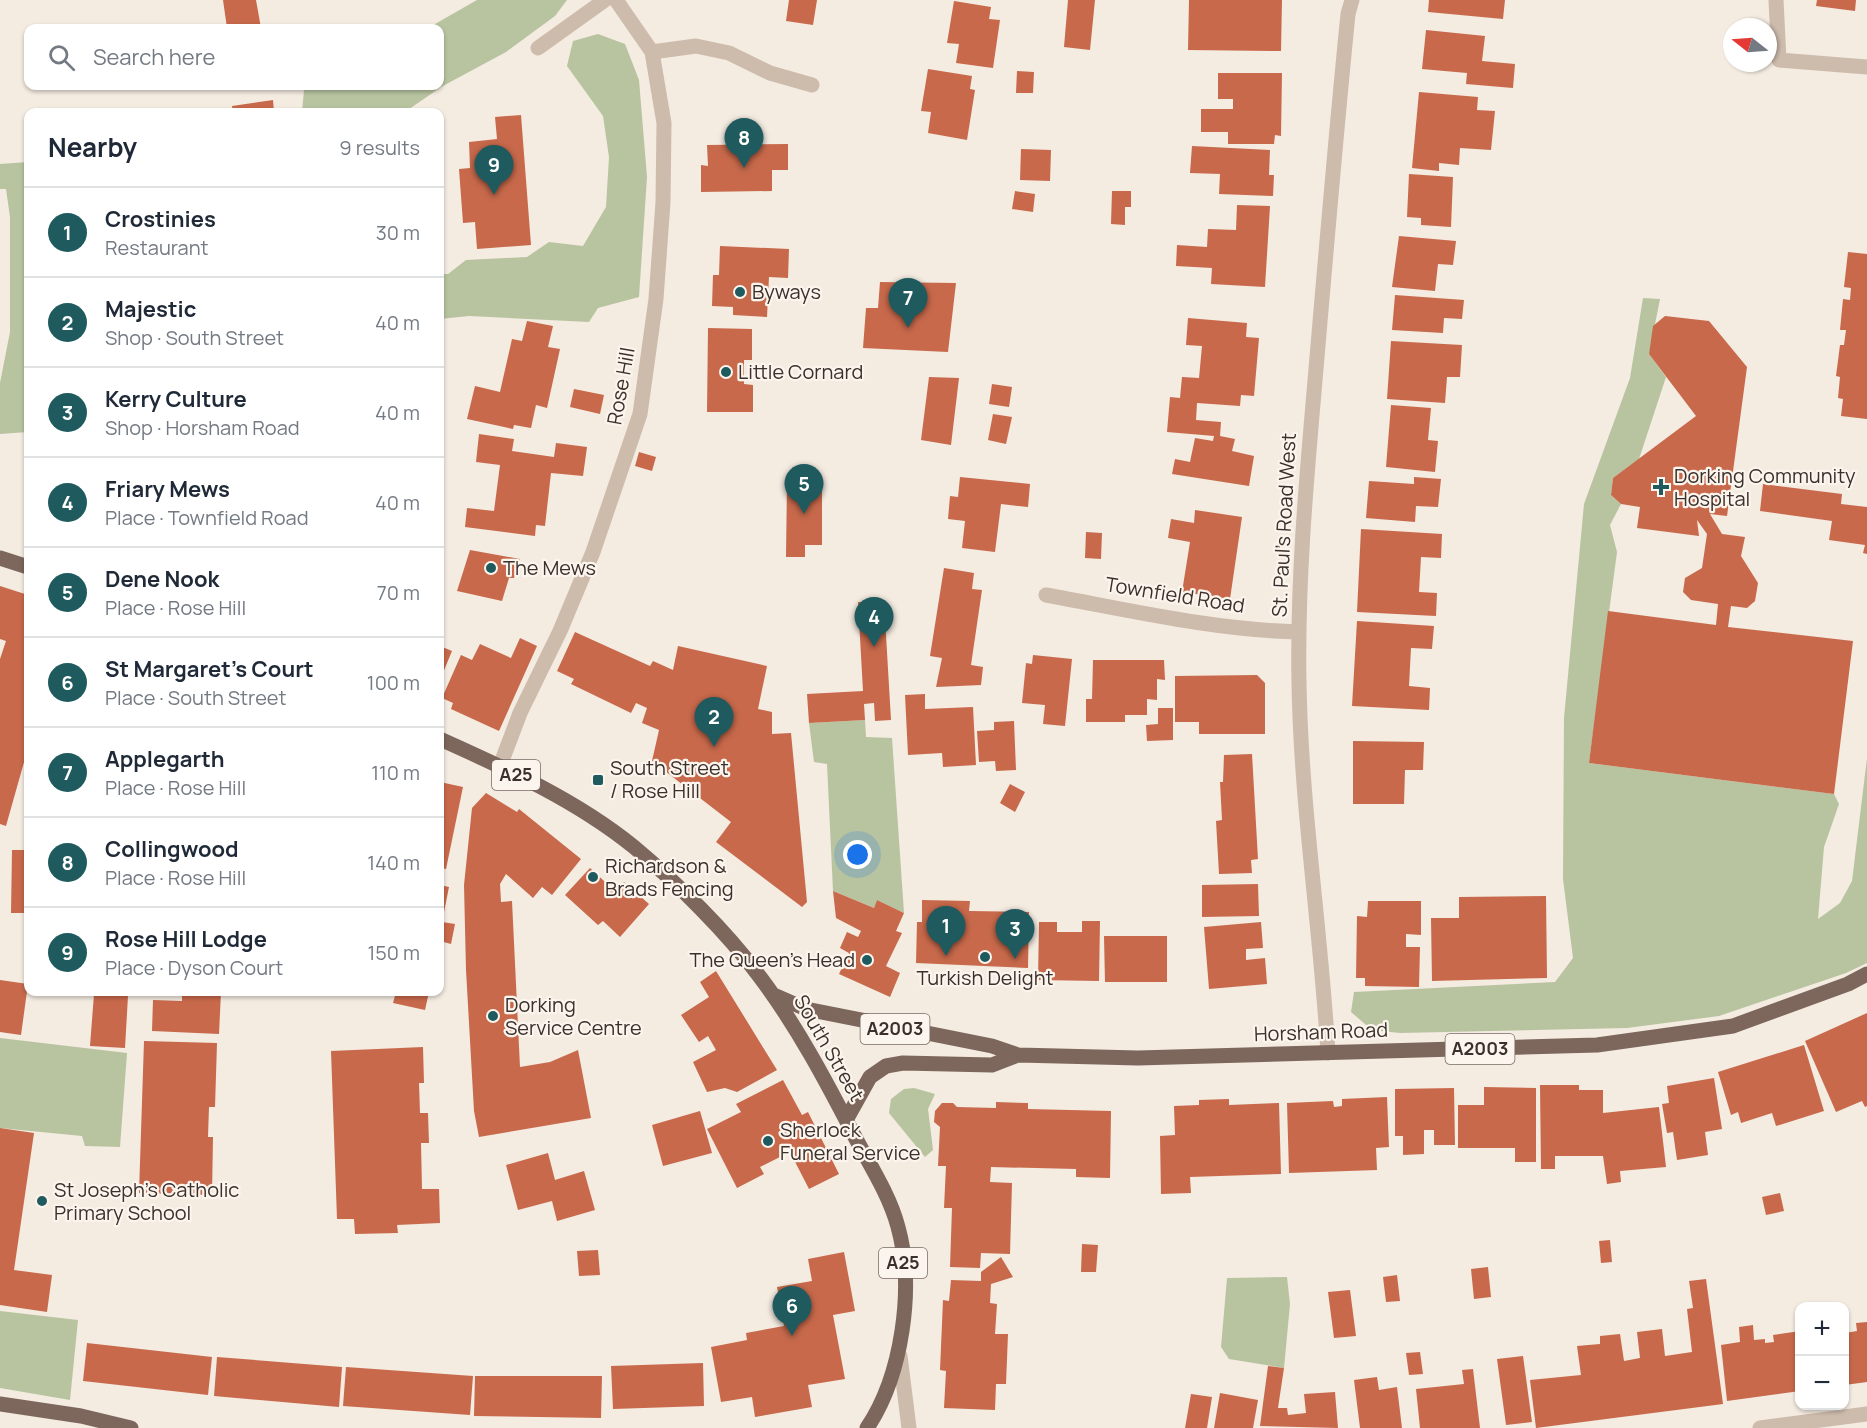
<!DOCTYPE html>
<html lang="en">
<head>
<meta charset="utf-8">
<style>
	:root { --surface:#fff; --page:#f6f6f7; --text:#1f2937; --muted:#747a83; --line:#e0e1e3; --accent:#1f5a5e }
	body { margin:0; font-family:Manrope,sans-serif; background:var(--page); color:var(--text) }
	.controls { position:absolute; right:18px; bottom:18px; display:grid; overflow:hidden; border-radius:12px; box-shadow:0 2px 4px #0004 }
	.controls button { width:54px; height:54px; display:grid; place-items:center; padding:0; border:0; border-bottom:2px solid var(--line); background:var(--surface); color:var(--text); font:30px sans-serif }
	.compass { position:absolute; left:1723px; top:18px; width:54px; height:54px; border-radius:50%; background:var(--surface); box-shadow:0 2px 4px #0004; rotate:287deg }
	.you { position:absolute; left:858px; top:855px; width:21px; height:21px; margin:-15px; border:4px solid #fff; border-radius:50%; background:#1a73e8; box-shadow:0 0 0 9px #1a73e833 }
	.badge { display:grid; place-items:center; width:39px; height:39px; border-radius:50%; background:var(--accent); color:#fff; font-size:20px; font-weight:700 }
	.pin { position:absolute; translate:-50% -50px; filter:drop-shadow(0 2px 3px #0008) }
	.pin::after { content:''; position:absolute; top:32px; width:21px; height:18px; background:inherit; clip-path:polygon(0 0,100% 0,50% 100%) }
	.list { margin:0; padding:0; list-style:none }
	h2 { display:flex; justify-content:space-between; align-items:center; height:78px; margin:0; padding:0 24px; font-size:26px }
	h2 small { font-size:20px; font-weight:400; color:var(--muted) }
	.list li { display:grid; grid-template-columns:39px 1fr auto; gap:18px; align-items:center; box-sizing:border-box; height:90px; padding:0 24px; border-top:2px solid var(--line) }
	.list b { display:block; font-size:22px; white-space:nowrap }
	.list p { margin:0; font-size:20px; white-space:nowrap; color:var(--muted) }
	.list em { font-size:20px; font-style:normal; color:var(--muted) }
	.icon { flex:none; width:33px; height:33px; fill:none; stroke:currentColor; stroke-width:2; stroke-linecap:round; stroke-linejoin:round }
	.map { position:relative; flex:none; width:1867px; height:1428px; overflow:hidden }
	.search { position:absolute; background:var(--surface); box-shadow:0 2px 4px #0004; left:24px; top:24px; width:420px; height:66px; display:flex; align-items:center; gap:15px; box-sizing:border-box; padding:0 21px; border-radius:12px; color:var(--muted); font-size:22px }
	.panel { position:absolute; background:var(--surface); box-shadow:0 2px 4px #0004; left:24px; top:108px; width:420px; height:888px; border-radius:12px }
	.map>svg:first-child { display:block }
	.green { fill:#b8c4a0 }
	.building { fill:#c8694b }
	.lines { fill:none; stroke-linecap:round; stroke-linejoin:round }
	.minor { stroke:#cdbbac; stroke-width:15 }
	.tertiary { stroke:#cdbbac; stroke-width:15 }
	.primary { stroke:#7d675c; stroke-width:15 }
	.poi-dot { fill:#1f5a5e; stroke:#fbf5ee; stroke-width:2 }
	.labels { text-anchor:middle; stroke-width:4.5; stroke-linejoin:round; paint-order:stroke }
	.shield { fill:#fbf5ee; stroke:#756b66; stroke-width:1.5 }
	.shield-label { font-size:18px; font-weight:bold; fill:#3b302b }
	.poi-label { font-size:20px; fill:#3b302b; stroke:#fbf5ee; text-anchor:start }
	.street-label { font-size:20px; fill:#3b302b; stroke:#fbf5ee }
</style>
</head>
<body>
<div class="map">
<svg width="1867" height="1428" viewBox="0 0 1867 1428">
	<rect width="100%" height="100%" fill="#f4ebe1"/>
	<path class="green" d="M477,0H567L555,16L506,52L441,87L405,112H302L304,90L311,86H440V28H428Z
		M598,34L625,44L639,80L647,177L639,297L598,308L589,322L469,316L440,319V274H448L466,260L527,257L549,242L583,246L606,207L609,157L603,116L567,66L573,41Z
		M28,162V432L0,434V383L10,332V217L6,189H0V164Z
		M1643,298L1660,299L1649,354L1666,377L1639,459L1613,478L1611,495L1621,504L1610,525L1617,552L1589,763L1834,794L1839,804L1824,847L1818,919L1840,903L1852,881L1867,758V963L1846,973L1719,1016L1627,1028L1400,1033L1372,1030L1351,1012L1354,992L1555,982L1573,958L1563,879L1564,718L1584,504L1630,378Z
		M865,720L866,737L892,738L904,913L877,900L874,908L833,891L827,764L814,762L809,723Z
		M0,1038L127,1053L120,1147L85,1146L82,1136L0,1128Z
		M914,1088L935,1094L928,1109L933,1150L925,1157L889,1113L891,1099L904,1089Z
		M1287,1277L1290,1304L1284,1368L1229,1359L1221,1347L1227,1278Z
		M0,1311L78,1320L70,1400L0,1388Z"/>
	<path class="building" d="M223,0H256L261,28H227Z
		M789,0H817L813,25L786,21Z
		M1068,0H1095L1090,50L1064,47Z
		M1189,0H1282L1281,51L1188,50Z
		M1429,0H1505L1503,19L1428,12Z
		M1817,0H1856L1855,11L1816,6Z
		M954,1L991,7L989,19L1000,20L993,68L956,63L959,44L947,43Z
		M1426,30L1485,36L1482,61L1515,64L1513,88L1466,84L1467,73L1422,69Z
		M928,69L972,76L970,89L975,90L967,140L928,133L931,112L921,111Z
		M1017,71L1034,72L1033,93H1016Z
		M1218,73H1282L1281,136L1275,135L1274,144H1228V132H1201V109H1233V99H1218Z
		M1419,92L1478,97L1477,110L1495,111L1491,150L1460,148L1459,165L1439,163V171L1412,168Z
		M273,100L274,112H233L232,106Z
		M521,115L531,245L477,249L475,222L463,223L459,169L470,168L469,142L497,139L495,117Z
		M788,144V170H772V191L701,192V165L708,166L707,145Z
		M1192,146L1270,150L1269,175H1274L1273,196L1219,194L1220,174L1190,173Z
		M1021,149L1051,150L1050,181L1020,180Z
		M1409,174L1453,177L1451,227L1421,225V218L1407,217Z
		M1015,191L1035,194L1033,212L1012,209Z
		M1112,191H1131V207H1125V225L1111,224Z
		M1237,205L1270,206L1265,287L1211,284L1212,268L1176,266L1177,245L1207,247L1208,229L1236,230Z
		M1399,236L1456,241L1453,265L1438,264L1435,291L1392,287Z
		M720,246L789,249L788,278L769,277L767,317L733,315V307L712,306L713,275H719Z
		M1848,252L1867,254V419L1841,416L1843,399L1838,398L1840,377L1836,376L1840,345H1844L1846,330H1840L1843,299L1850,300L1851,288L1844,287Z
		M880,282L956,283L948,352L863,348L866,308H878Z
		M1395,295L1464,300L1462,319L1444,318L1443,333L1392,330Z
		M1665,316L1709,321L1747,367L1727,516L1710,514L1722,534L1745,537L1741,556L1758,583L1755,601L1747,608L1731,606L1728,627L1853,641L1834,794L1589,763L1608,611L1716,625L1718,604L1691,600L1683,592L1685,578L1702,568L1707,534L1697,520L1699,536L1637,528L1640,507L1621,504L1611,495L1613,478L1696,416L1649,354L1653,326Z
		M1188,318L1247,323L1246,337L1259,338L1254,396L1241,395L1240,406L1197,403L1196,420L1221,422L1220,436L1235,439L1232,451L1254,456L1249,486L1172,474L1175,459L1190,462L1195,438L1213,441L1214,436L1167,432L1170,397L1180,398L1182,377L1199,378L1202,346L1186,345Z
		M527,321L553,326L548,347L560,349L547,408L536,405L531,428L514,425L513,429L467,419L475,386L500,392L512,339L522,341Z
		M708,328L752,329V360H744V384L753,385V412H707Z
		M1391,341L1462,345L1460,377H1447L1445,403L1387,399Z
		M929,377L959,378L951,445L921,440Z
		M992,384L1012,387L1009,407L989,404Z
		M574,389L604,395L600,414L570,407Z
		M1391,405L1431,408L1428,440L1438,441L1435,472L1386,467Z
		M993,414L1012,417L1006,444L988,440Z
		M479,434L514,439L512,451L554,457L556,443L587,447L583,476L551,473L545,526L536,525L535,536L465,527L467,508L494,511L500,465L476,462Z
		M639,452L656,457L652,471L635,466Z
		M960,477L1030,484L1028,507L1001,504L995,552L962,548L965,521L948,519L950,496L958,497Z
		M1414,477L1441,479L1438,507L1416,506L1415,522L1366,518L1369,481L1414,484Z
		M787,483L822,484V545H805V557H786Z
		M1763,484L1842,494L1841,504L1867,507V554L1863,553L1865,545L1829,540L1832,521L1760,511Z
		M1195,510L1242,517L1230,599L1182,592L1190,542L1168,538L1171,519L1194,523Z
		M1361,529L1442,534L1441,558L1421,557L1419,592L1437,593L1436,616L1357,612Z
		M1086,532L1102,533L1101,559L1085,558Z
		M470,550L520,559L514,578H509L502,601L457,591Z
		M944,568L974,573L972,589L982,590L971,665L983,667L981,685L936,687L942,658L930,656Z
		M0,586L28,595V748L6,826L0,824V659L6,641L0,639Z
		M884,601L891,720L875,721L874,703L864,704L865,720L809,723L807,694L863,691L858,602Z
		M1357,621L1434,626L1432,649L1411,648L1409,686L1430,688L1429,710L1352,706Z
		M575,632L650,666L653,661L673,670L678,646L767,666L758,709L772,712V734L791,733L807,902L802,907L716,842L731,822L652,761L659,730L642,723L647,708L636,703L631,713L571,684L574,679L557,671Z
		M520,638L537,646L499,731L451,709L453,703L442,698L461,655L472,660L480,644L511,658Z
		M440,646L452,651L440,680Z
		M1033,655L1072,659L1065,726L1043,724L1045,705L1022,703L1026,663L1032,664Z
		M1093,660H1164L1165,680L1157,679V700L1147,699V715H1125V722H1086V699H1092Z
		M1257,675L1265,683V734H1199V722H1175V676Z
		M925,694V709L973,707L976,765L943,767L942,753L908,755L905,695Z
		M1158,708H1173V740L1147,741L1146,725L1158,724Z
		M1014,721L1016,770L996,771L995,761L979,762L977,731L994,730V722Z
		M1353,741L1424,742L1423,770H1405L1404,804H1353Z
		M1252,754L1258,859L1251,860L1252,873L1219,874L1216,821L1222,820L1220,782H1223L1224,755Z
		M440,782L463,787L446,869L440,868Z
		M1010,784L1025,792L1015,812L1000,803Z
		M486,793L517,812L519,809L581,859L552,895L542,887L533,898L506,874L500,884L501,902L512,901L520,1067L550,1062L578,1050L591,1118L479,1137L474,1111L466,970L464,885L472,808Z
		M12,850H28V913H11Z
		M590,868L616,892L624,882L649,904L620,937L603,921L598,925L565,895Z
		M1258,884L1259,916L1202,917V885Z
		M440,885L449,887L442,922L455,924L451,944L440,941Z
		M833,891L874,908L877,900L904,913L896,931L902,933L886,966L900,973L890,997L839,974L849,953L840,948L847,932L858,937L861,931L836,918Z
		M1546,896L1547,978L1432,981L1431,918H1459V897Z
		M922,900L970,901L969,911L1029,912L1028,968L916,963L917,922H922Z
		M1368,901H1421V935L1406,934V947H1420L1419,987L1365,986V978H1356L1357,916L1367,917Z
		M1082,921H1100L1099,981L1038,980L1039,922H1057V932H1082Z
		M1261,922L1263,948L1246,949V960L1265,958L1267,984L1209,989L1204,927Z
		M1104,936H1167V982H1105Z
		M716,971L777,1070L737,1092L725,1088L707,1092L693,1062L716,1050L708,1036L699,1042L681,1015L709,997L700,982Z
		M0,980L28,984L21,1035L0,1032Z
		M182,992H221L219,1034L152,1031L153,1000L182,1001Z
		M396,992H429L425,1010L393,1003Z
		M94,994L128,996L125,1048L90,1046Z
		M1867,1013V1106L1865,1107L1862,1101L1836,1112L1805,1041Z
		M144,1041L217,1043L215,1107H209L208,1137H213L212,1195L139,1193Z
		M1804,1045L1824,1111L1776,1126L1772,1113L1741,1123L1738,1112L1731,1115L1718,1072Z
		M423,1047L424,1083H419L420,1113H428L429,1143H421L422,1189H439L440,1223L397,1225L398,1233L355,1234L354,1219H337L331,1051Z
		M1714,1078L1722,1129L1705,1132L1708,1155L1677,1160L1673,1132L1667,1133L1662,1104L1669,1103L1667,1086Z
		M783,1080L802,1115L808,1112L839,1174L809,1189L790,1152L760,1167L764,1174L737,1188L707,1129L741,1112L736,1104Z
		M1540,1085H1579V1090H1603V1113L1659,1107L1666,1167L1620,1171L1621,1182L1607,1184L1603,1156H1555V1169H1541Z
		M1484,1087L1536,1088V1162H1515V1148H1458V1105H1484Z
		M1454,1088L1455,1145H1434V1130H1424V1154L1403,1155V1136H1395V1089Z
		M1387,1097L1389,1147L1376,1148L1377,1170L1289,1173L1287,1103L1333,1101L1334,1107L1342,1106V1099Z
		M1229,1099V1105L1279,1103L1281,1174L1190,1177L1191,1193L1161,1194L1160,1136L1175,1135L1174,1106L1199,1105V1100Z
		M996,1102L1028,1103V1109L1111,1111L1110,1178L1076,1177V1169L991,1167L990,1182L1012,1183L1010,1254L981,1253L980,1268L950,1267L952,1208H944L946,1166H938L940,1127L934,1122L935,1111L942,1103H953L957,1107L996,1108Z
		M700,1111L712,1153L663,1166L652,1125Z
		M0,1128L34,1133L14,1270L52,1275L47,1312L0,1305Z
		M548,1153L555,1180L584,1171L595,1210L557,1221L552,1201L518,1210L506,1165Z
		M1780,1193L1784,1211L1766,1215L1762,1197Z
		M1610,1240L1612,1262L1601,1263L1599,1241Z
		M1082,1244L1098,1245L1096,1272H1081Z
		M598,1250L600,1275L579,1276L577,1251Z
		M844,1252L855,1311L833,1315L845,1379L808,1385L812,1407L755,1417L752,1397L721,1402L711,1347L747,1340L746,1333L784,1326L777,1287L812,1281L808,1259Z
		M1001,1257L1013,1277L991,1284L990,1303L997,1304L995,1334H1008L1006,1384H996L995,1410L944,1408L946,1371L940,1370L943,1300L949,1301L951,1280L981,1281V1272Z
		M1488,1267L1491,1297L1474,1299L1471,1269Z
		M1397,1275L1400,1301L1386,1302L1383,1277Z
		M1706,1279L1723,1404L1536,1428L1530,1380L1581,1375L1577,1346L1600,1344V1336L1620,1334L1624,1361L1640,1358L1637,1332L1662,1329L1665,1356L1692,1352L1687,1309L1693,1308L1689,1281Z
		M1350,1290L1356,1336L1334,1338L1328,1292Z
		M1867,1322V1382L1845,1385V1333L1857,1331L1856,1323Z
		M1753,1325L1754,1340L1765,1339V1343L1774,1342L1773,1335L1800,1331V1391L1727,1401L1721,1345L1740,1342L1739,1327Z
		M87,1343L212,1357L208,1395L83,1381Z
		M1420,1352L1423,1374L1409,1375L1406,1353Z
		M1523,1356L1532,1422L1506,1425L1497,1359Z
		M217,1357L342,1367L339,1407L214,1396Z
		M703,1363L704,1406L613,1409L611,1366Z
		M1268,1366L1284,1368L1278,1408H1287L1288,1415L1306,1413L1304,1394L1335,1392L1338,1428L1260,1426Z
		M346,1367L473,1376L470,1415L343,1406Z
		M1473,1369L1480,1428H1420L1416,1389L1464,1384L1462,1370Z
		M475,1376H602L601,1418L474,1416Z
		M1377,1377L1379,1390L1397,1387L1402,1428H1360L1354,1380Z
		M1220,1393L1258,1400L1253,1428H1214Z
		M1191,1394L1212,1397L1207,1428H1185Z"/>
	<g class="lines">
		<path class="minor" d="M1776,0L1779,60L1867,67
			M538,48L605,0
			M652,52L696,46L729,53L770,73L812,85
			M1046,595C1129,610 1214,630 1299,632
			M500,766L520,713L560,631L593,552L640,414L656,299L663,202L664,123L652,52L616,0
			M1328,1053C1321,930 1301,807 1299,683C1297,578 1307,473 1316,369C1326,251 1336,133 1348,14L1352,0
			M1760,1428L1867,1414"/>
		<path class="tertiary" d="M900,1356L909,1428"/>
		<path class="primary" d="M0,558L28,567
			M440,739C507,769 576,800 634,847C677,883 727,932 760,977C797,1026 827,1083 855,1137C870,1165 890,1196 898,1227C915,1288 902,1376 867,1428
			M774,995L806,1009L992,1046L1018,1055L1138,1058L1597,1045L1733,1026L1848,984L1867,974
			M846,1120L870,1077L886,1066L903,1063L992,1065L1018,1055
			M0,1404L81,1416L131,1428"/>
	</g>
	<g class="poi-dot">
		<circle cx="740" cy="292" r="6"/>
		<circle cx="726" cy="372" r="6"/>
		<path d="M1658 478h6v6h6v6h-6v6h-6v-6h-6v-6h6z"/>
		<circle cx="491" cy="568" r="6"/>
		<rect x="592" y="774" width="12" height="12" rx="3"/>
		<circle cx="593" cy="877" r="6"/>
		<circle cx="985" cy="957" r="6"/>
		<circle cx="867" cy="960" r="6"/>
		<circle cx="493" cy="1016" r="6"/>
		<circle cx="768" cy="1141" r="6"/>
		<circle cx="42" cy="1201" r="6"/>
	</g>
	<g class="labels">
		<g class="shield">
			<rect x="492" y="760" width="48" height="30" rx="4.5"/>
			<rect x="860.5" y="1014" width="69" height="30" rx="4.5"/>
			<rect x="1445.5" y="1034" width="69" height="30" rx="4.5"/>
			<rect x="879" y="1248" width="48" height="30" rx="4.5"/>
		</g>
		<g class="shield-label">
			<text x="516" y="781">A25</text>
			<text x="895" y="1035">A2003</text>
			<text x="1480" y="1055">A2003</text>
			<text x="903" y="1269">A25</text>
		</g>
		<g class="poi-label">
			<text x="752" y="299">Byways</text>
			<text x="738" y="379">Little Cornard</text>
			<text x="1674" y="483">Dorking Community<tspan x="1674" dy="23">Hospital</tspan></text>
			<text x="503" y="575">The Mews</text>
			<text x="610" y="775">South Street<tspan x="610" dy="23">/ Rose Hill</tspan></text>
			<text x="605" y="873">Richardson &amp;<tspan x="605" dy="23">Brads Fencing</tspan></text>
			<text x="855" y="967" text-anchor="end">The Queen's Head</text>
			<text x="985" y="985" text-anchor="middle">Turkish Delight</text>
			<text x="505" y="1012">Dorking<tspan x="505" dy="23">Service Centre</tspan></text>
			<text x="780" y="1137">Sherlock<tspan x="780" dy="23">Funeral Service</tspan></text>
			<text x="54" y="1197">St Joseph's Catholic<tspan x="54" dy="23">Primary School</tspan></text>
		</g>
		<g class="street-label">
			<text transform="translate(621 386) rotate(-80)" y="7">Rose Hill</text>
			<text transform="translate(1284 525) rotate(-87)" y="7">St. Paul's Road West</text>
			<text transform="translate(1175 595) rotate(9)" y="7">Townfield Road</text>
			<text transform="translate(1321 1032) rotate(-2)" y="7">Horsham Road</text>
			<text transform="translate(829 1048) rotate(60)" y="7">South Street</text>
		</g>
	</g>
</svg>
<div class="controls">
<button>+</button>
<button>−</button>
</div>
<svg class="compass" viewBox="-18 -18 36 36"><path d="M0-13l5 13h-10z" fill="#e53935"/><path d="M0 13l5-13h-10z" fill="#747a83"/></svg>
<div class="you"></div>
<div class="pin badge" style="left:946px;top:956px">1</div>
<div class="pin badge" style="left:714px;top:747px">2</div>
<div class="pin badge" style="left:1015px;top:959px">3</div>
<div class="pin badge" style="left:874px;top:647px">4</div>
<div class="pin badge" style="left:804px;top:514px">5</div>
<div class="pin badge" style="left:792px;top:1336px">6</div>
<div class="pin badge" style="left:908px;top:328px">7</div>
<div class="pin badge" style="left:744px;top:168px">8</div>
<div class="pin badge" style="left:494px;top:195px">9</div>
<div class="search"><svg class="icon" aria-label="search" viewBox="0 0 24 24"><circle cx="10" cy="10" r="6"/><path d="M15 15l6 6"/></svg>Search here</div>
<section class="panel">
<h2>Nearby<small>9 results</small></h2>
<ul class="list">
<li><span class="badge">1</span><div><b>Crostinies</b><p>Restaurant</p></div><em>30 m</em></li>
<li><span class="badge">2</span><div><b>Majestic</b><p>Shop · South Street</p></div><em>40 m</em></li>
<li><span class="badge">3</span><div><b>Kerry Culture</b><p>Shop · Horsham Road</p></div><em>40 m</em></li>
<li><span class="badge">4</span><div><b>Friary Mews</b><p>Place · Townfield Road</p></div><em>40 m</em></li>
<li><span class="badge">5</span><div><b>Dene Nook</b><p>Place · Rose Hill</p></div><em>70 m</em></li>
<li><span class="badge">6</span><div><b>St Margaret's Court</b><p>Place · South Street</p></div><em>100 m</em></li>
<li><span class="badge">7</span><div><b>Applegarth</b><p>Place · Rose Hill</p></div><em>110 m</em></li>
<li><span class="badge">8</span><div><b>Collingwood</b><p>Place · Rose Hill</p></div><em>140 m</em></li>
<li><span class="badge">9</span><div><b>Rose Hill Lodge</b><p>Place · Dyson Court</p></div><em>150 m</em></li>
</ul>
</section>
</div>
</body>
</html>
